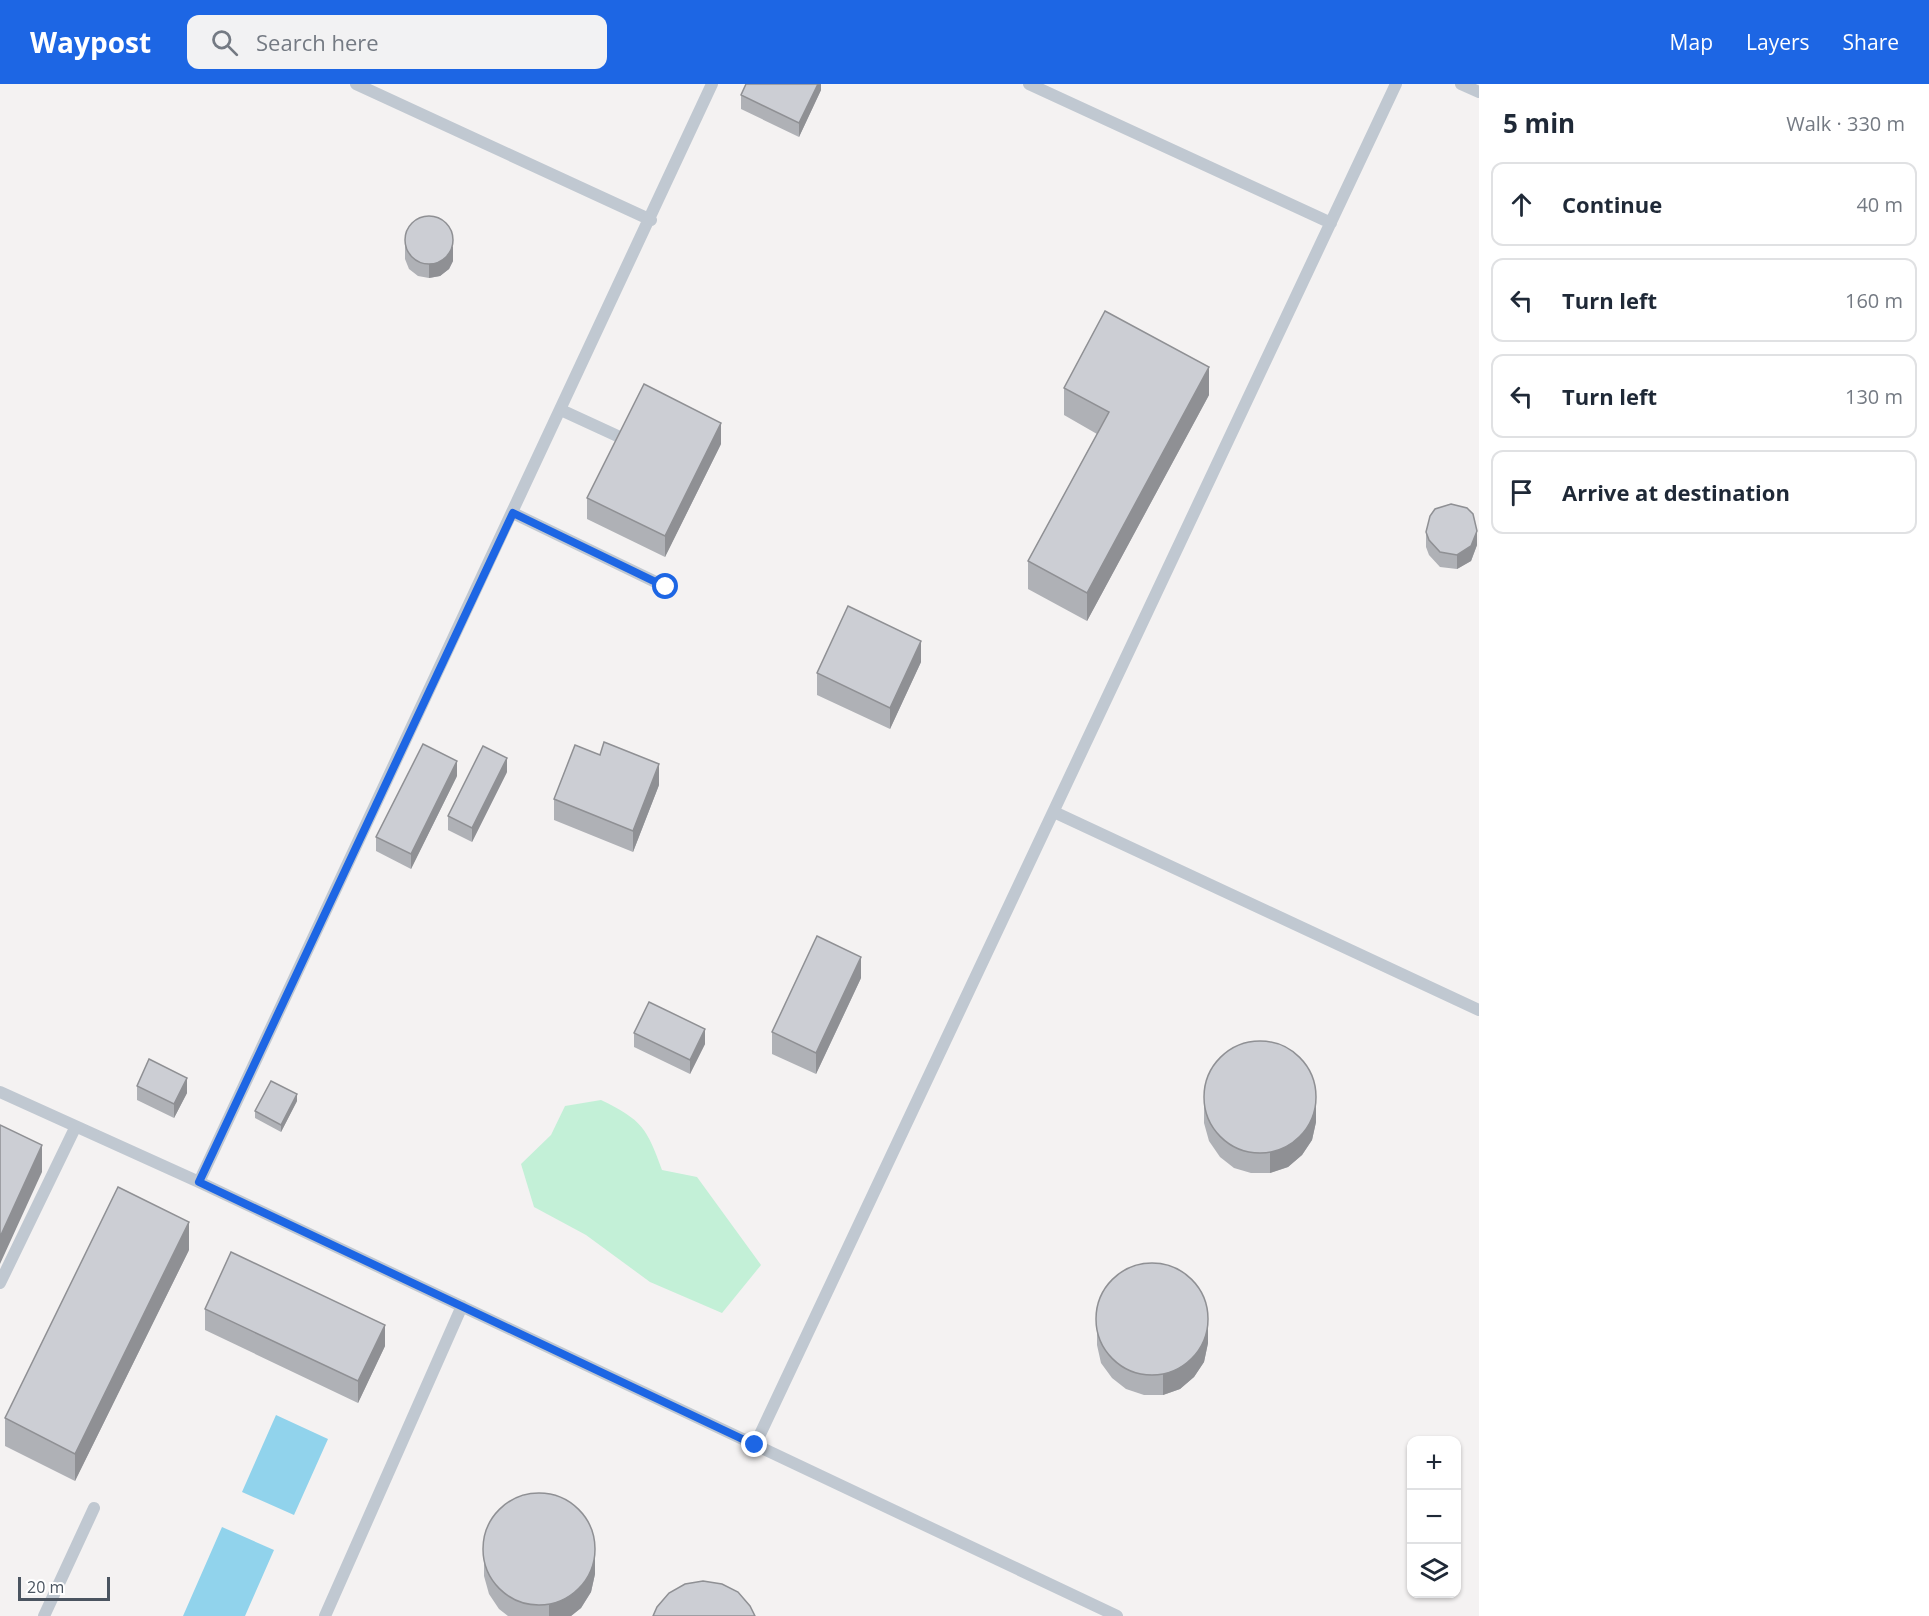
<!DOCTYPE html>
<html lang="en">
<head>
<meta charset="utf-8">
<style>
	:root { --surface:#fff; --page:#f2f2f3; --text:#1f2937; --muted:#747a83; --line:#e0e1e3; --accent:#1d66e4 }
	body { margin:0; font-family:"Open Sans",sans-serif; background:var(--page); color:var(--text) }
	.controls { position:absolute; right:18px; bottom:18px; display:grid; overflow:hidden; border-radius:12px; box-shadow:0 2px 4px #0004 }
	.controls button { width:54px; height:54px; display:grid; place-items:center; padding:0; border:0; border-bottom:2px solid var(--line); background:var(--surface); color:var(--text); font:30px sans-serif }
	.scale { position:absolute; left:18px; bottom:15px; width:92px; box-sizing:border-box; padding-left:6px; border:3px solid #4a5460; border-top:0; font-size:16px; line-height:21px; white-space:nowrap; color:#4a5460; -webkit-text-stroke:4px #fff; paint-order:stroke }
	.stop { position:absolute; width:18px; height:18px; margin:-14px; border:4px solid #1d66e4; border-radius:50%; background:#fff }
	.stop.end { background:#1d66e4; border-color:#fff; box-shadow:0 2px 6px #0008 }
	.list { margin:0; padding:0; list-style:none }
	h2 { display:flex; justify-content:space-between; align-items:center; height:78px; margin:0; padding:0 24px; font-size:26px }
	h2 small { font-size:20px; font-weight:400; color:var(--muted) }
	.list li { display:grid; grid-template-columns:39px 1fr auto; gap:18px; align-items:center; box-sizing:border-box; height:84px; margin:0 12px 12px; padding:0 12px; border:2px solid var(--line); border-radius:12px }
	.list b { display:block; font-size:22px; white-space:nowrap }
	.list em { font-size:20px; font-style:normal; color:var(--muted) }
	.icon { flex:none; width:33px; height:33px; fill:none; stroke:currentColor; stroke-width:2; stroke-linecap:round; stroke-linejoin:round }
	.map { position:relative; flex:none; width:1479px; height:1532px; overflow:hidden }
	header { display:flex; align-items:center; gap:36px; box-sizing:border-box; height:84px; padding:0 30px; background:var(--accent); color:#fff }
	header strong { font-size:28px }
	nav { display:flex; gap:33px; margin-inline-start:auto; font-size:21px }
	.search { width:420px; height:54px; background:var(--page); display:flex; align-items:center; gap:15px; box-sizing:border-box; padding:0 21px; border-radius:12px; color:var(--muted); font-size:22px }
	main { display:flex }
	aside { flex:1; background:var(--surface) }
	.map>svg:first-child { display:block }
	.green { fill:#c3f0d7 }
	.water { fill:#91d3ec }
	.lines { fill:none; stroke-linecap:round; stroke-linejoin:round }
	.lane { stroke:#c0c8d1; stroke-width:12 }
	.wall { fill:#afb1b6 }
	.shaded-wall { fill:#8f9094 }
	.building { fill:#ccced4; stroke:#8f9094; stroke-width:1.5 }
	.route { stroke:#1d66e4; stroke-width:8 }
</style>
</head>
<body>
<header>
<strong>Waypost</strong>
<div class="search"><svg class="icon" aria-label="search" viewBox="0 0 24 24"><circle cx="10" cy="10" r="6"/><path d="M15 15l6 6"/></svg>Search here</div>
<nav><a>Map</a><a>Layers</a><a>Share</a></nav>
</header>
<main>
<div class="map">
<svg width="1479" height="1532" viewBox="0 0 1479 1532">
	<rect width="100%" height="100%" fill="#f4f2f2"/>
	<path class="green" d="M601,1016C642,1036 647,1044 662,1086L697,1093L761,1181L722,1229L650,1198L586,1151L534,1123L521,1080L551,1051L565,1022Z"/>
	<path class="water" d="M276,1331L328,1355L294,1431L242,1408Z
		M222,1443L274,1466L245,1532H183Z"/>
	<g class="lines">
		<path class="lane" d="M356,0L651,136
			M1029,0L1331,139
			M1461,0L1479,8
			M561,326L624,355
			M513,429L666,503
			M1054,728L1479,926
			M0,1008L199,1098L1117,1532
			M199,1098L712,0
			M0,1199L75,1044
			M755,1361L1396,0
			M44,1532L94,1424
			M325,1532L462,1222"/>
	</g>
	<path class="wall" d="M821,0V6L799,53L741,25V11Z
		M405,161L453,177L449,185L440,192L429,194L418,192L409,185L405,175Z
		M1064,304L1209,311L1087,537L1028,505V477L1097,350L1064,331Z
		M721,360L665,473L587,435V414Z
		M1426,448L1477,461L1471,477L1457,485L1440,483L1429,471L1426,463Z
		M921,578L890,645L817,611V589Z
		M507,688L472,758L448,746V732Z
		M457,692L411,785L376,767V753Z
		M659,701L633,768L554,736V715Z
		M861,894L816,990L772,970V948Z
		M634,949L705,960L690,990L634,963Z
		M137,1002L187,1009L174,1034L137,1016Z
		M297,1017L281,1048L255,1034V1027Z
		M1204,1018L1316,1038L1312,1056L1302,1071L1288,1083L1270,1089H1251L1234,1084L1220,1073L1209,1057L1204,1039Z
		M189,1166L75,1397L5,1362V1334Z
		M205,1225L385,1262L358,1319L205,1246Z
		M1097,1240L1208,1259L1204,1278L1194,1293L1180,1305L1163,1311H1144L1126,1305L1112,1294L1101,1279L1097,1261Z
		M484,1471L595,1490L591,1508L581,1524L571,1532H508L499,1525L489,1510L484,1492Z"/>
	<path class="shaded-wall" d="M818,0H821V6L799,53V39Z
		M453,162V177L449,185L440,192L429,194V180Z
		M1209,283V311L1087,537V509Z
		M721,339V360L665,473V452Z
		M1477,447V461L1471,477L1457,485V471Z
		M921,557V578L890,645V624Z
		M507,674V688L472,758V744Z
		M457,677V692L411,785V770Z
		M659,680V701L633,768V747Z
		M861,873V894L816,990V969Z
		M705,945V960L690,990V976Z
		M187,994V1009L174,1034V1020Z
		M297,1010V1017L281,1048V1041Z
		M1316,1017V1038L1312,1056L1302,1071L1288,1083L1270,1089V1068Z
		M42,1061V1088L0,1180V1153Z
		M189,1138V1166L75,1397V1370Z
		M1208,1238V1259L1204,1278L1194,1293L1180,1305L1163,1311V1290Z
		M385,1241V1262L358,1319V1297Z
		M595,1469V1490L591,1508L581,1524L571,1532H549V1521Z"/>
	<path class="building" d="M746,0H818L799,39L741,11Z
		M405 156a24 24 0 1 1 48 0a24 24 0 1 1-48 0Z
		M1105,227L1209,283L1087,509L1028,477L1109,328L1064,304Z
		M644,300L721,339L665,452L587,414Z
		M1451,420L1467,424L1473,430L1477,447L1471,462L1457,471L1440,468L1429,456L1426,448L1430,432L1435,425Z
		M848,522L921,557L890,624L817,589Z
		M604,658L659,680L633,747L554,715L575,661L600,671Z
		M423,660L457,677L411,770L376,753Z
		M483,662L507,674L472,744L448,732Z
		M817,852L861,873L816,969L772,948Z
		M649,918L705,945L690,976L634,949Z
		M1204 1013a56 56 0 1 1 112 0a56 56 0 1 1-112 0Z
		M149,975L187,994L174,1020L137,1002Z
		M271,997L297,1010L281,1041L255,1027Z
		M0,1041L42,1061L0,1153Z
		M118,1103L189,1138L75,1370L5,1334Z
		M231,1168L385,1241L358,1297L205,1225Z
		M1096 1235a56 56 0 1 1 112 0a56 56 0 1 1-112 0Z
		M483 1465a56 56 0 1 1 112 0a56 56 0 1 1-112 0Z
		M703,1497L722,1500L738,1508L750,1522L755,1532H653L657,1523L669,1509L685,1500Z"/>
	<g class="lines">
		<path class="route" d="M666,503L513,429L199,1098L755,1361"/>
	</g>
</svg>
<div class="controls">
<button>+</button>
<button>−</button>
<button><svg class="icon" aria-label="layers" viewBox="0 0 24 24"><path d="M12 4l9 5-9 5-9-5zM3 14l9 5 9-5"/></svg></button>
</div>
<div class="scale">20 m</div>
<div class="stop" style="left:666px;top:503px"></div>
<div class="stop end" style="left:755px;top:1361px"></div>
</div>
<aside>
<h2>5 min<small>Walk · 330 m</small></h2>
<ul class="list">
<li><svg class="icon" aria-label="ahead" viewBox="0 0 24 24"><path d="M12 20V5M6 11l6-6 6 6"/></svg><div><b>Continue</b></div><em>40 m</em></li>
<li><svg class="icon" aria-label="left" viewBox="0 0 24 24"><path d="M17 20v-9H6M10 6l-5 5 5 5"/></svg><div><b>Turn left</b></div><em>160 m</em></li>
<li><svg class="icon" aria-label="left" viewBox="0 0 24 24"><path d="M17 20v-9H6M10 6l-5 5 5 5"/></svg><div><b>Turn left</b></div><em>130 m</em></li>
<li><svg class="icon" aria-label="arrive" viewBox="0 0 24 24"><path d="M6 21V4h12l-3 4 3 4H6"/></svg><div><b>Arrive at destination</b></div></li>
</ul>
</aside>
</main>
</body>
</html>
